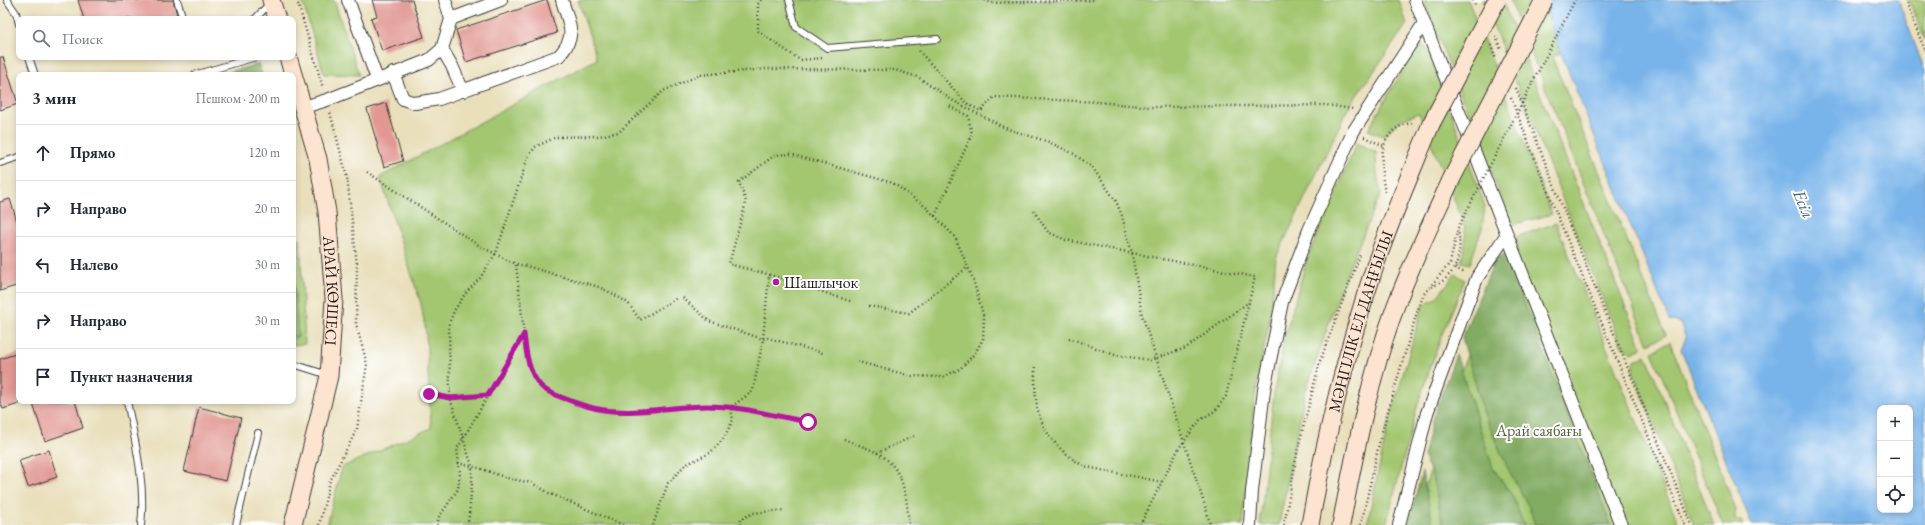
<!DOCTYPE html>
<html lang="ru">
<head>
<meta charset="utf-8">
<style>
	:root { --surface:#fff; --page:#f2f2f3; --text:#1f2937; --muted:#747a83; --line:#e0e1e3 }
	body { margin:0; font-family:"EB Garamond",serif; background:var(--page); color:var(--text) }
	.controls { position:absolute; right:12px; bottom:12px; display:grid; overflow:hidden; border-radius:8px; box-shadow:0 2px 6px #0003 }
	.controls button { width:36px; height:36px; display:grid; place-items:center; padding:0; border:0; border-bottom:1px solid var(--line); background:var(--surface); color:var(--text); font:20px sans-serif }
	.stop { position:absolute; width:12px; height:12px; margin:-9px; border:3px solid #b5179e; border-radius:50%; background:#fff }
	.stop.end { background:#b5179e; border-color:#fff; box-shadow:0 1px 4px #0008 }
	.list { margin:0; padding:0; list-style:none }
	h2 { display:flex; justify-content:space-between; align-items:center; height:52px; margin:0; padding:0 16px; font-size:17px }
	h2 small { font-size:13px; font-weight:400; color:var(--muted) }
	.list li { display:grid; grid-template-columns:26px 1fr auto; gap:12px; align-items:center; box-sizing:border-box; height:56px; padding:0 16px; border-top:1px solid var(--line) }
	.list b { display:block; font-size:15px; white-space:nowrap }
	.list em { font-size:13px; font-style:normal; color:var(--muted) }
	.icon { flex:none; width:22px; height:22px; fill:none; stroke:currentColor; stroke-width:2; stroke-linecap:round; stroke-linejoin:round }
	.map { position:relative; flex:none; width:1925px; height:525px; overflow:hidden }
	.search { position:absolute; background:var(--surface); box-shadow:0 2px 6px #0003; left:16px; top:16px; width:280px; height:44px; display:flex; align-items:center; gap:10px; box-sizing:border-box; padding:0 14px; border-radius:8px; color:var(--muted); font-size:15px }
	.panel { position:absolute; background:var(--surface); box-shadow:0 2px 6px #0003; left:16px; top:72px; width:280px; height:332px; border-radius:8px }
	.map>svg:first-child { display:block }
	.green { fill:#a3c66f; stroke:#607146 }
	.forest { fill:#82ab62; stroke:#4f643f }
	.water { fill:#78b4ea; stroke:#4a6883; fill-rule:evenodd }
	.building { fill:#e19792 }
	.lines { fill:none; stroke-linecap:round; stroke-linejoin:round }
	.lane-casing { stroke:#3b3934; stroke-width:8 }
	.street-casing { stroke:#3b3934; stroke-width:14 }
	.secondary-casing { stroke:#3b3934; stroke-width:19 }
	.path { stroke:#3b3934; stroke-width:2.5; stroke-dasharray:1 3; stroke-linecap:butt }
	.lane { stroke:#fff; stroke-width:6 }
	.street { stroke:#fff; stroke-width:12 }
	.secondary { stroke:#fde4d0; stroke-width:17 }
	.secondary-bridge-casing { stroke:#3b3934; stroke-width:19; stroke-linecap:butt }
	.path-bridge { stroke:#3b3934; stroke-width:2.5; stroke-dasharray:1 3; stroke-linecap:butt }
	.secondary-bridge { stroke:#fde4d0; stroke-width:17 }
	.route { stroke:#b5179e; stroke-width:5 }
	.poi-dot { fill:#b5179e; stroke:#fff; stroke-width:1.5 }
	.labels { text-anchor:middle; stroke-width:4; stroke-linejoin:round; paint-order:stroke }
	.poi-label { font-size:16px; fill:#1c1c1c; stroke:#fff; text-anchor:start }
	.street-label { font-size:16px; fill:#1c1c1c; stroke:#fff }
	.park-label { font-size:16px; fill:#52603d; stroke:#fff }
	.water-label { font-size:17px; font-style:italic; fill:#456079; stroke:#fff }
</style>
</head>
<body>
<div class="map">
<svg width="1925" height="525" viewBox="0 0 1925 525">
	<rect width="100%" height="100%" fill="#fff"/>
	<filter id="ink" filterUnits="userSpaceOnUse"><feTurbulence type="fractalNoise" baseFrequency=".025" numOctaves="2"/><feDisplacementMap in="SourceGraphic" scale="8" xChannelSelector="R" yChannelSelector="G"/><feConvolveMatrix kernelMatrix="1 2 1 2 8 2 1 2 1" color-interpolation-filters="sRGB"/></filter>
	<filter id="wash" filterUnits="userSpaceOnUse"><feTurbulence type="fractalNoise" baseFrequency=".012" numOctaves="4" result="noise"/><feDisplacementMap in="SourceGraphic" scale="16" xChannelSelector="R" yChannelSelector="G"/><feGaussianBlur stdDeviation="0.9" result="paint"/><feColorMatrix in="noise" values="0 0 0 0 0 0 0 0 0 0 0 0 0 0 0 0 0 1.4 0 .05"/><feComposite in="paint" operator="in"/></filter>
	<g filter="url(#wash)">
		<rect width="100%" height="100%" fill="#e9dfbb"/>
		<path class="green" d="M302,0H334L359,75L324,74Z
			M578,0H1399L1407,24L1348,108L1276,258L1271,312L1254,402L1243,525H327L342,467L431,428L426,333L421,304L380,177L597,59Z
			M1468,0L1552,214L1512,225L1424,1Z
			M1483,0H1502L1642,348L1632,353L1622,347Z
			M1510,0H1543L1561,53L1552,57L1666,335L1648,344Z
			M1909,0H1925V40Z
			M1421,45L1425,47L1429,52L1485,206L1482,228L1470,264L1461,262C1465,249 1467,238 1464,224L1419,113L1401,120L1383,136L1368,130L1416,47Z
			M1357,143L1376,152L1377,174L1381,193L1343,282L1305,393L1279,525H1260L1274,391L1285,336L1307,259Z
			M1556,223L1679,525H1416L1445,409L1516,237Z
			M293,231L300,239L305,344L293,345Z
			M1455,274L1465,280L1443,332L1419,400L1386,525H1367L1387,430L1423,305L1437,297Z
			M1670,342L1736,510L1734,518L1741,521L1743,525H1723L1652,352Z
			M1646,355L1714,525H1694L1633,372L1635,361Z"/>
		<path class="forest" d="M259,64L262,75H218Z
			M1505,254L1611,525H1535L1529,507L1507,467L1484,414L1462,337L1496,258Z
			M293,265L298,337L293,338Z
			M1456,354L1493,468L1512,495L1524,525H1443L1431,472L1423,456L1433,418Z
			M1422,472L1433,525H1408Z"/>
		<path class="water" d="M1543,0H1898L1925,71V525H1752L1681,349L1686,338L1680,323L1669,320L1561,53ZM1880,408H1910V510H1880Z"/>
		<g id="blocks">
			<path class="building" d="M78,0H173L178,19H84Z
				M372,0H412L424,37L382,51L371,18L377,16Z
				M547,0L557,33L466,62L456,30Z
				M0,57H3L18,104L0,110Z
				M386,103L403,161L384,167L367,109Z
				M10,199L19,228V285L0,291V202Z
				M19,353V404L3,409L0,401V359Z
				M32,401H75L83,428L45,441Z
				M199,407L241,418L226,481L184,471Z
				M49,450L57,477L28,487L19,460Z"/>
		</g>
	</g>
	<g filter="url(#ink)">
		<use href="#blocks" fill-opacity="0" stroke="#3b3934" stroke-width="1"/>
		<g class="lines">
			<defs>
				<path id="lane" d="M7,0L16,13L19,24
					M177,0L183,19
					M789,0L796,27L827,48L937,39
					M255,19L269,4
					M29,57L35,75
					M194,75L256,57
					M0,163L19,157
					M293,364L328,375
					M127,401C135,441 146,484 141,525
					M236,525L258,433"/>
				<path id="street" d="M348,0L377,79
					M1415,0L1621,525
					M451,19L501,0
					M442,49L452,66L463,91
					M393,73L403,99L415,103L439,99L559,56C578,35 569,25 562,0
					M304,107L327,100L429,60L442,49L451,19L445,0
					M1250,525L1252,491L1264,390L1282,302L1309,230L1353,132L1424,23
					M1399,525L1427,413L1456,334L1477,278L1507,234"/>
				<g id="secondary">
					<path d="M271,0L277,19"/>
					<path id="s1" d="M288,57L318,159L327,212L334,299L329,376L293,525"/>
					<path id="s2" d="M1310,525C1325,437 1347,350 1375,266C1391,218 1412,171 1431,124"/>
					<path d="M1341,525C1355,451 1370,376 1396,305C1412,263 1432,221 1451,180"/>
				</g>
			</defs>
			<use href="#lane" class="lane-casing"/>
			<use href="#street" class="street-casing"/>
			<use href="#secondary" class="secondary-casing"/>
			<path class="path" d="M297,0L323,88
				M761,0L758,4V31L800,60L823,58
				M985,0L991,3L1094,0
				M1473,0L1476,7
				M1905,0L1925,51
				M1496,36L1501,50
				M1491,45L1496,59
				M919,51L966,103L981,111L994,97L1098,102L1150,107L1326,105L1353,109
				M1516,88L1570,226L1692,525
				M1511,98L1558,217L1685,525
				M1364,137L1384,146
				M367,172L483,248C498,254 510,264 526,266L599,287L615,295L628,303L640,320L677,298
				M1385,192C1379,164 1377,125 1415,123
				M1034,211L1048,232L1066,240L1255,277L1226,396L1216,410L1200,420L1179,448L1140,525
				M935,216L972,134L968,116L949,106
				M516,265L527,358L533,376L541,387L555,395L585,406L604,410L628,411L706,406L731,407L818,424
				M1455,268L1465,273
				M1432,287C1437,284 1444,281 1448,276C1460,265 1461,245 1458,230
				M683,298L709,321L763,339L768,338L823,353
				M850,301L771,275L729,264L746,202L739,182L775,155L790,154L893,183L926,207L955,237L973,279L984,318L983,339L975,353L961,368L943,377L911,376L855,361
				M869,306L909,313L968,267
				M1069,338L1115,355L1150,360L1186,348L1249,302
				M1035,367C1035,402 1035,425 1063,451C1071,458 1078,464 1088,467C1112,473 1137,476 1161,482
				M429,394L450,398L488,395
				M844,439C857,445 874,449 886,459C905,474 907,502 909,525
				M877,453L914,436
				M458,463L479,468L507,478L532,483L549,493L623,525
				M319,525L330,481L357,429L367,364L356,324L357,265L347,177L330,112
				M437,525L439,517L458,489L460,473L457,449L524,334
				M468,525L472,484V466L450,398L449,324L454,311L465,294L480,278L496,253L528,157L535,147L556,137L599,136L619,132L663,91L700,75L766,69L895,70L918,77L952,100L1005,128L1049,142L1074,154L1092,167L1116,201L1122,216L1132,253L1142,315L1207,512L1210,525
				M653,525L668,483L685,465L710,453L724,438L733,420L731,407L753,391L763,339L769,275
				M740,525L741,519L753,513L785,510
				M1284,525L1298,448L1320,361L1360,255
				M1361,525L1381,435L1417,312L1424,294L1450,263L1458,228"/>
			<use href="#lane" class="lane"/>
			<use href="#street" class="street"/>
			<use href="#secondary" class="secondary"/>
			<defs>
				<path id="secondary-bridge" d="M1431,124L1497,0
					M1451,180L1544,0"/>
			</defs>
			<use href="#secondary-bridge" class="secondary-bridge-casing"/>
			<path class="path-bridge" d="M1458,228L1575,0"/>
			<use href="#secondary-bridge" class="secondary-bridge"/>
		</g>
	</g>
	<g class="lines" filter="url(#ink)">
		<path class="route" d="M429,394L450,398L488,395L524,334C526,352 528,371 540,385C545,392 558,396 566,399C578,404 591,408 604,410C638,415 672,406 707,406C740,406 775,416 808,422"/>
	</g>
	<circle class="poi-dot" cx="776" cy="282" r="4"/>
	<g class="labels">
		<g class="poi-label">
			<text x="784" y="288">Шашлычок</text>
		</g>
		<g class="street-label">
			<text dy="6" stroke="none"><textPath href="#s1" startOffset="239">АРАЙ КӨШЕСІ</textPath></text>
			<text dy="6" stroke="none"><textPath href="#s2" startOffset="210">МӘҢГІЛІК ЕЛ ДАҢҒЫЛЫ</textPath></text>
		</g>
		<g class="park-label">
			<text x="1539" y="436">Арай саябағы</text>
		</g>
		<g class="water-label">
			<text transform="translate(1804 204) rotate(68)" y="6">Есіл</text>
		</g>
	</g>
</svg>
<div class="controls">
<button>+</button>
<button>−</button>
<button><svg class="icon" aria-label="locate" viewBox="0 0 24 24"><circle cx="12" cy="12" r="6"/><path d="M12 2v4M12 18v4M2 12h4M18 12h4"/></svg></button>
</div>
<div class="stop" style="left:808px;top:422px"></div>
<div class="stop end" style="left:429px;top:394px"></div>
<div class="search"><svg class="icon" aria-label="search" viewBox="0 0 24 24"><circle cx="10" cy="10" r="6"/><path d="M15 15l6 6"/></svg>Поиск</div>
<section class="panel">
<h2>3 мин<small>Пешком · 200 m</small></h2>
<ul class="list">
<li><svg class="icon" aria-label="ahead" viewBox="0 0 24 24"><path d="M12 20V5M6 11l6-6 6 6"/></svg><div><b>Прямо</b></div><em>120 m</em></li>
<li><svg class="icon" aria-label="right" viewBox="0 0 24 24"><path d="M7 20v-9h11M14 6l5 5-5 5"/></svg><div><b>Направо</b></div><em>20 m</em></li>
<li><svg class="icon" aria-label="left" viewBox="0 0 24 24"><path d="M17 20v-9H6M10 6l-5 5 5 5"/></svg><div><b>Налево</b></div><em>30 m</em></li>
<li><svg class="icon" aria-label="right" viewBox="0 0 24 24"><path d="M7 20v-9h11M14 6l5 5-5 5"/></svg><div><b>Направо</b></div><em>30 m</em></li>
<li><svg class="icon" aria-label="arrive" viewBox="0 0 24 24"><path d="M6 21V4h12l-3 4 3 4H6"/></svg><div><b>Пункт назначения</b></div></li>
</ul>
</section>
</div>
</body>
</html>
